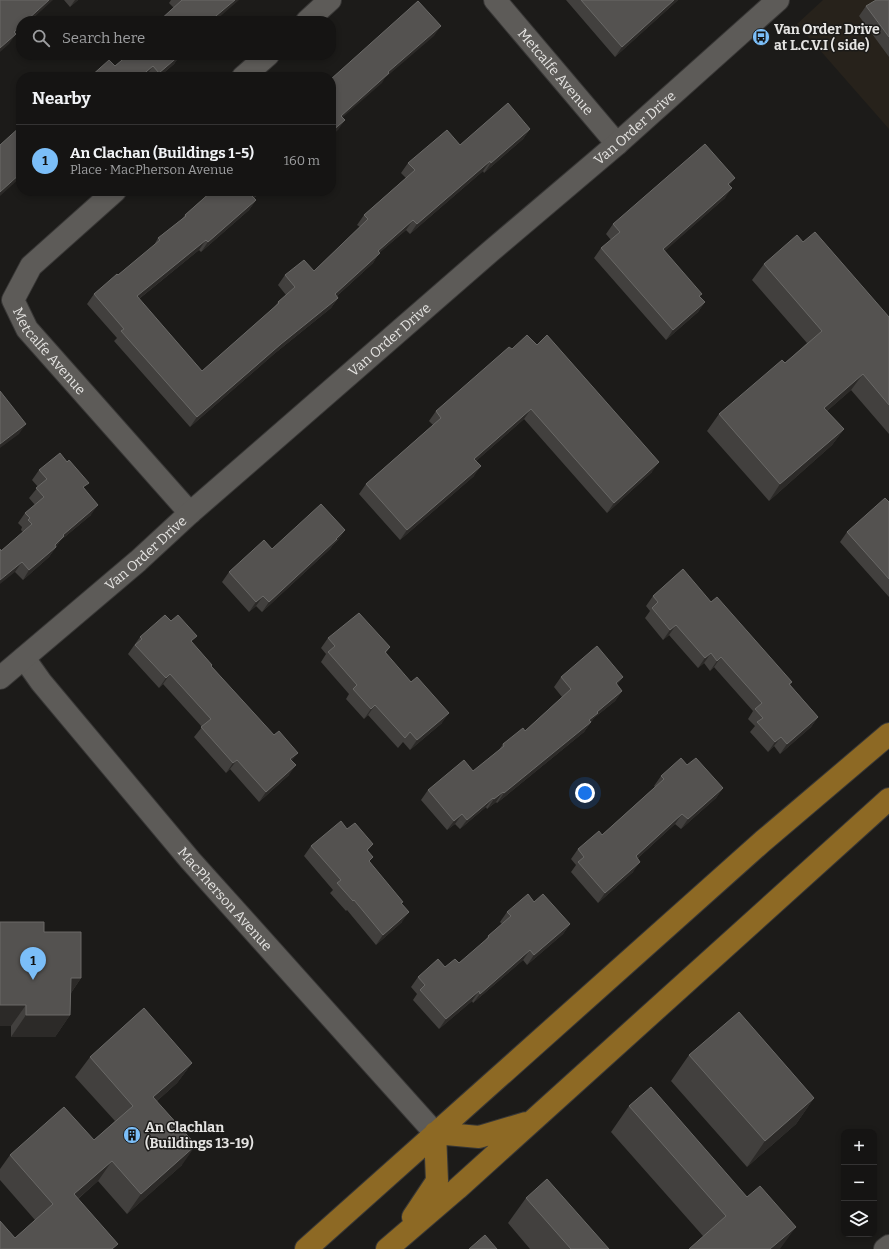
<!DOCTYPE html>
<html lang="en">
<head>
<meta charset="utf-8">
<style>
	:root { --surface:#151413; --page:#222121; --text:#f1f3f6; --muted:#9d9ea0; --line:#343333; --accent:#7bbef8 }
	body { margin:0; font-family:Bitter,serif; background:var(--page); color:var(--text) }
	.controls { position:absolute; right:12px; bottom:12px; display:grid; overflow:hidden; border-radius:8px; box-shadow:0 2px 6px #0003 }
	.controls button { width:36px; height:36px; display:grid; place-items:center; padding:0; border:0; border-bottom:1px solid var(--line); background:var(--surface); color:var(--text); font:20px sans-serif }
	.you { position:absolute; left:585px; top:793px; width:14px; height:14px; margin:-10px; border:3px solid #fff; border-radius:50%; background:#1a73e8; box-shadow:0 0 0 6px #1a73e833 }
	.badge { display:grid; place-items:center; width:26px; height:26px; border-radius:50%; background:var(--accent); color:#111; font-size:13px; font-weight:700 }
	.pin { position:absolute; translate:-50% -33px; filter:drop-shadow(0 1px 2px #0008) }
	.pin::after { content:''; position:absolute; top:21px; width:14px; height:12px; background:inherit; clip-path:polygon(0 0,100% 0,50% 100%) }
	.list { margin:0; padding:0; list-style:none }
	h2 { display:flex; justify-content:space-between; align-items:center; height:52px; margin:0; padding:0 16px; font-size:17px }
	h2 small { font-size:13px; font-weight:400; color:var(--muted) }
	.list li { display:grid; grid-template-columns:26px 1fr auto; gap:12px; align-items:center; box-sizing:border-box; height:72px; padding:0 16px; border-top:1px solid var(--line) }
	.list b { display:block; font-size:15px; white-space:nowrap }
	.list p { margin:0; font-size:13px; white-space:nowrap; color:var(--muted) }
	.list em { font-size:13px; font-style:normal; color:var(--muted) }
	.icon { flex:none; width:22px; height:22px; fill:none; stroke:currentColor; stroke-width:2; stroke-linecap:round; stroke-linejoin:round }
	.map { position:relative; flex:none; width:889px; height:1249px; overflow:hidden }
	.search { position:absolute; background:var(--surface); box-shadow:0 2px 6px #0003; left:16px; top:16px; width:320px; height:44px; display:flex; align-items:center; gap:10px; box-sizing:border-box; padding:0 14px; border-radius:16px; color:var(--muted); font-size:15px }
	.panel { position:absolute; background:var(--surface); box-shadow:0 2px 6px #0003; left:16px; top:72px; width:320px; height:124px; border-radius:16px }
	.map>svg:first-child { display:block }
	.built { fill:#27221b }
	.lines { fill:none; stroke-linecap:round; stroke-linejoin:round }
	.minor-casing { stroke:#383736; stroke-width:24 }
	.major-casing { stroke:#383736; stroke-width:24 }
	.minor { stroke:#5d5b58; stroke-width:22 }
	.major { stroke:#8d6924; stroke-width:22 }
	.wall { fill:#42403e }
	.shaded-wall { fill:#2c2a28 }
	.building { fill:#545250; stroke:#6a6967 }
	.labels { text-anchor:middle; stroke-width:3; stroke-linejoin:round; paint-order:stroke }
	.poi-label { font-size:14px; font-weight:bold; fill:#e5e4e2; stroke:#1c1b19; text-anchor:start }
	.street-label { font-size:14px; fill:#e5e4e2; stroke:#1c1b19 }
</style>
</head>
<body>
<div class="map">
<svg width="889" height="1249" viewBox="0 0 889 1249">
	<rect width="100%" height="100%" fill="#1c1b19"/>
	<path class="built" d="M823,0H889V129L797,24Z"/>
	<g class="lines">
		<defs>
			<g id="minor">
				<path id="s1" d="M495,0L617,144"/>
				<path d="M307,21L330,0"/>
				<path d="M243,77L268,55"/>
				<path id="s2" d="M115,191L31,266L13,300L27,329L190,513"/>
				<path id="s3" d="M24,658L41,682L190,860L435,1133"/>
				<path id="s4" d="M0,678L138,561L190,513L491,251L617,144L778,0"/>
				<path d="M885,1249L889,1246"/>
			</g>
			<path id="major" d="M413,1217L437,1181L435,1133L479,1137L526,1123
				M306,1249L763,841L889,734
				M387,1249L457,1189L889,799"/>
		</defs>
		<use href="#minor" class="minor-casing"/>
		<use href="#major" class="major-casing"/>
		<use href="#minor" class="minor"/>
		<use href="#major" class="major"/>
	</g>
	<path class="wall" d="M64,0H78L70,7Z
		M171,0H239L174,8L169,3Z
		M566,0H678L615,57Z
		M889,0V57L859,16L866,6Z
		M128,55H180L174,64L159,77H146V76L115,66Z
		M530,129L523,139L484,173L483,171L410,234L406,230L379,253L373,263L337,296L338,298L331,308L274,354L190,427L114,341L117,338L87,304L94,294L153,247L158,238L182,219L185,215L212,191H262L254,198L256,200L249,210L201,252L199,250L139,299L202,371L272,310L278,302L286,295L278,285L285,275L314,271L360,227L357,225L364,215L406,178L401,173L408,163L460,145Z
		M730,185L725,198L664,251L700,297L705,302L698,312L666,340L594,258L601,248L611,240L606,234L613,224Z
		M803,242L889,317V434L851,390L827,411L844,429L832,445L769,501L707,431L719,414L785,363L807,343L752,280L764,264Z
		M512,349L652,472L607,513L524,419L476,461L474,476L400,540L359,494L366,484L433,425L429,421L436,411Z
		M39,470L85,489L91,515L61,540L49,557L23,580L15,572L1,551L23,532L21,530L22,527L18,523L25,513L35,505L29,498L38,487L32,480Z
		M889,502V597L840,542L847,532Z
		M345,530L338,540L333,545L330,549L262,612L256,606L249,612L222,582L229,572L272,549Z
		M653,596L711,602L792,682L790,685L818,717L811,727L780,754L774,746L768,752L750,732L755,726L748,719L753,711L714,667L710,671L704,663L698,668L669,635L663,640L645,618L650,611L646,606Z
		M140,637L192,643L292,761L289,775L259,802L230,769L226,773L194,737L202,727L163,684L159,688L128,654Z
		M328,638L390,647L386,653L442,723L410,750L403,742L398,748L368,715L364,719L346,699L349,694L321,662L326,654L321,648Z
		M561,677L617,685L622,691L615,701L594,718L584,732L497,803L496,802L487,809L486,807L460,829L455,824L447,830L421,800L428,790L473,771L499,750L503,744L525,731L562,697L554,687Z
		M687,765L723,788L716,798L681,829L675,824L638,858L633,872L598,903L571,872L576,865L571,859L578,849L602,835L655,787L654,786L661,776Z
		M347,829L368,852L370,862L402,904V922L376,945L347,910L346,911L330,893L333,890L304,856L311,846Z
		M534,902L570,924L563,934L527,965L523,960L473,1003L472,1001L439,1029L413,1000L417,994L411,987L418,977L445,967L459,963L484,942L488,936L502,924L500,922L507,912Z
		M0,922L44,932L81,978L71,993L70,1015L55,1037H11V1026H0Z
		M689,1055L814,1098L796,1124L747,1167L671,1081Z
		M90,1057L192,1063L177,1083L157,1101L182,1165L127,1214L98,1181L78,1199L15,1238L35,1220L0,1180V1169L10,1155L94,1140L115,1121L75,1077Z
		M629,1106L780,1249L703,1236L611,1132Z
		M526,1198L609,1249H530L508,1223Z"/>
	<path class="shaded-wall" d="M49,0H53L30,21H26Z
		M75,0H78L70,7Z
		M235,0H239L215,21H210Z
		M674,0H678L615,57L622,47Z
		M21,26V29L7,42L14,32Z
		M441,26L434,36L385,78L382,83L334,125L341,116L388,72Z
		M16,34L9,44L0,52V48Z
		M180,55L174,64L159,77H156L159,73Z
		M153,66L146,76L145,77H140Z
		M345,120L338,130L331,136V132Z
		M530,129L523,139L484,173L491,163Z
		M490,161L483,171L410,234L417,224Z
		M21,173V177L0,196V192Z
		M735,178L728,188V184Z
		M732,188L725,198L656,259L663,249Z
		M258,191H262L245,206L252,196Z
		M256,200L249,210L201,252L208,242Z
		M413,220L406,230L379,253L373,263L328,304L335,294L378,251Z
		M206,240L199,250L130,306L137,296Z
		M338,298L331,308L274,354L190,427L197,417L281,344Z
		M705,302L698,312L666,340L673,330Z
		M863,374L851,390L812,424L824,408Z
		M531,409L524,419L467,469L474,459Z
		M26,424L19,434L0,448V444Z
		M844,429L832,445L769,501L780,484Z
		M659,462L652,472L607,513L614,503Z
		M481,466L474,476L400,540L407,530Z
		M98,505L91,515L61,540L49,557L23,580L29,570L55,545L63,535Z
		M345,530L338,540L333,545L330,549L262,612L269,602Z
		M22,562L15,572L0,584V580Z
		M263,596L256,606L249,612L256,602Z
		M676,625L669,635L663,640L670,630Z
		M711,653L704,663L698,668L705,658Z
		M721,657L714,667L710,671L717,661Z
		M170,674L163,684L159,688L166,678Z
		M623,677L616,687V683Z
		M622,691L615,701L594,718L584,732L497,803L504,793L589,720L597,712Z
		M375,705L368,715L364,719L371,709Z
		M449,713L442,723L410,750L417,740Z
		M818,717L811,727L780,754L787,744Z
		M781,737L774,746L768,752L775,742Z
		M298,753L291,762L290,759Z
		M237,760L230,769L226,773L233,763Z
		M296,765L289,775L259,802L266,792Z
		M723,788L716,798L681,829L688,819Z
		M503,792L496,802L487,809L494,799Z
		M493,798L486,807L460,829L467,820Z
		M462,814L455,824L447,830L454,821Z
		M682,814L675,824L629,866L636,856Z
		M373,844L366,854L367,850Z
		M640,862L633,872L598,903L605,893Z
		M409,912L402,922L376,945L383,935Z
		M570,924L563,934L527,965L534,955Z
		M530,950L523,960L473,1003L480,994Z
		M71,978H81L66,1000Z
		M479,991L472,1001L439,1029L446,1019Z
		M0,1005H26L11,1026H0Z
		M26,1015H70L55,1037H11Z
		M192,1063L177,1083L139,1117L153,1097Z
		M814,1098L796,1124L747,1167L765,1141Z
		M196,1145L182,1165L127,1214L141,1194Z
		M112,1161L98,1181L60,1214L74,1194Z
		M796,1227L780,1249H770Z"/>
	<path class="building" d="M0,0H49L26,21H21V26L14,32L16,34L0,48Z
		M182,0H235L210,21H159Z
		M581,0H674L622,47Z
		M876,0H889V37L866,6Z
		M418,1L441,26L388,72L389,73L341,116L345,120L331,132V85L332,84L331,83V79Z
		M128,55H180L159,73L153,66L140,77H90L109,60L115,66Z
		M508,103L530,129L491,163L490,161L417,224L413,220L378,251L380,253L335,294L338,298L281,344L197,417L121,331L124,329L94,294L117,274L118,275L160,240L158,238L186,216L185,215L212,191H258L252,196L256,200L208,242L206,240L137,296L202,371L279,303L278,302L295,287L285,275L304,260L314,271L368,219L364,215L415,170L408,163L447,130L460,145Z
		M21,126V173L0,192V145Z
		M705,144L735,178L728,184L732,188L663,249L702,294L699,296L705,302L673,330L601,248L620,232L613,224Z
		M815,232L889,317V405L863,374L824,408L844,429L780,484L719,414L782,360L785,363L822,331L764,264L797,235L803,242Z
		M527,335L537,345L547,335L659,462L614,503L531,409L474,459L481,466L407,530L366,484L441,418L436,411L509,347L512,349Z
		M0,391L26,424L0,444Z
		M60,453L67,462L69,460L89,483L83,487L98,505L63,535L64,536L55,545L56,547L29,570L22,562L0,580V549L1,551L32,524L28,520L30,518L25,513L44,497L36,488L47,479L39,470Z
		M885,498L889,502V579L847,532Z
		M321,504L345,530L336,539H337L269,602L263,596L256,602L229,572L264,540L272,549Z
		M683,569L711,602L717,597L792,682L789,684L818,717L787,744L781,737L775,742L757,722L763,718L755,709L762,703L721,657L717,661L711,653L705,658L676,625L670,630L652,608L658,602L653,596Z
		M359,613L390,647L385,652L411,682L417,677L449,713L417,740L410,732L405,738L375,705L371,709L353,689L357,685L328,652L335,646L328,638Z
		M165,615L171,621L178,615L197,636L191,641L212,665L211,666L274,735L279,731L298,753L290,759L296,765L266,792L237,760L233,763L201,727L211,719L170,674L166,678L135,645L142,639L140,637Z
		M597,646L623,677L616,683L622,691L597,712L598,713L589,720L591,722L504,793L503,792L494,799L493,798L467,820L462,814L454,821L428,790L464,760L473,771L504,746L503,744L523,728L525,731L571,689L561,677Z
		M681,758L687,765L696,758L723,788L688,819L682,814L636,856L640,862L605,893L578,862L584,857L578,849L599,831L602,835L664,779L661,776Z
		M341,821L347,829L355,823L373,844L367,850L373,857L369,861L403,902L401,903L409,912L383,935L354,900L353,901L337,883L341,880L311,846Z
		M528,894L534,902L543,894L570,924L534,955L530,950L480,994L479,991L446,1019L420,990L425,985L418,977L438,959L445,967L455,959L459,963L489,937L488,936L511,916L507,912Z
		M0,922H44V932H81V978H71L70,1015H26V1005H0Z
		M144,1008L192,1063L153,1097L196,1145L141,1194L112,1161L74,1194L118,1244L112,1249H0V1221L15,1238L53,1204L10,1155L64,1107L94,1140L133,1106L90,1057Z
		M739,1012L814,1098L765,1141L689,1055Z
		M651,1087L747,1197L760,1186L796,1227L770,1249H689L726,1216L629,1106Z
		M547,1179L609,1249H571L526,1198Z
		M485,1235L497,1249H469Z"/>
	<defs>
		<symbol id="bus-disc" viewBox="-11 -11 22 22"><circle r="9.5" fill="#7bbef8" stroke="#1c1b19"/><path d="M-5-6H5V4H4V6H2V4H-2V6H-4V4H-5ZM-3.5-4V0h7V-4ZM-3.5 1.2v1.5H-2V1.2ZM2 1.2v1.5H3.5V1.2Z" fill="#111"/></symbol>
		<symbol id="building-disc" viewBox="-11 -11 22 22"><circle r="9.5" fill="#7bbef8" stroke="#1c1b19"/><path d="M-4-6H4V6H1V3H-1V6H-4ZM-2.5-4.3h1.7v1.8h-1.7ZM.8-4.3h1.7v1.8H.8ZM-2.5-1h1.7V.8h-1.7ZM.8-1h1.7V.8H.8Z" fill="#111"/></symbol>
	</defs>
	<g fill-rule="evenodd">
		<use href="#bus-disc" x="751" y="27" width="20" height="20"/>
		<use href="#building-disc" x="122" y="1125" width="20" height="20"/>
	</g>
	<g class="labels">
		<g class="poi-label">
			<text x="774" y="34">Van Order Drive<tspan x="774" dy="16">at L.C.V.I ( side)</tspan></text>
			<text x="145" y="1132">An Clachlan<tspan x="145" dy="16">(Buildings 13-19)</tspan></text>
		</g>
		<g class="street-label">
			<text dy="5" stroke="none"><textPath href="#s1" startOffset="94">Metcalfe Avenue</textPath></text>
			<text dy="5" stroke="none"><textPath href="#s4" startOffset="840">Van Order Drive</textPath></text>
			<text dy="5" stroke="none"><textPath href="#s4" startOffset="516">Van Order Drive</textPath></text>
			<text dy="5" stroke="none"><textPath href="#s2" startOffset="214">Metcalfe Avenue</textPath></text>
			<text dy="5" stroke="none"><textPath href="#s4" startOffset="192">Van Order Drive</textPath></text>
			<text dy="5" stroke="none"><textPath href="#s3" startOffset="314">MacPherson Avenue</textPath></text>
		</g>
	</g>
</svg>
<div class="controls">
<button>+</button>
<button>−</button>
<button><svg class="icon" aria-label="layers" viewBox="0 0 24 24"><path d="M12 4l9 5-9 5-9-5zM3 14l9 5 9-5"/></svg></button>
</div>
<div class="you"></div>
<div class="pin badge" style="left:33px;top:980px">1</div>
<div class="search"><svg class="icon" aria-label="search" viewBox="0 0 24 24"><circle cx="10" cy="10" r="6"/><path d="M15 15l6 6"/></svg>Search here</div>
<section class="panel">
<h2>Nearby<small></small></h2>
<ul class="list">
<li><span class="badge">1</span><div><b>An Clachan (Buildings 1-5)</b><p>Place · MacPherson Avenue</p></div><em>160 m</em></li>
</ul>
</section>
</div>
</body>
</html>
